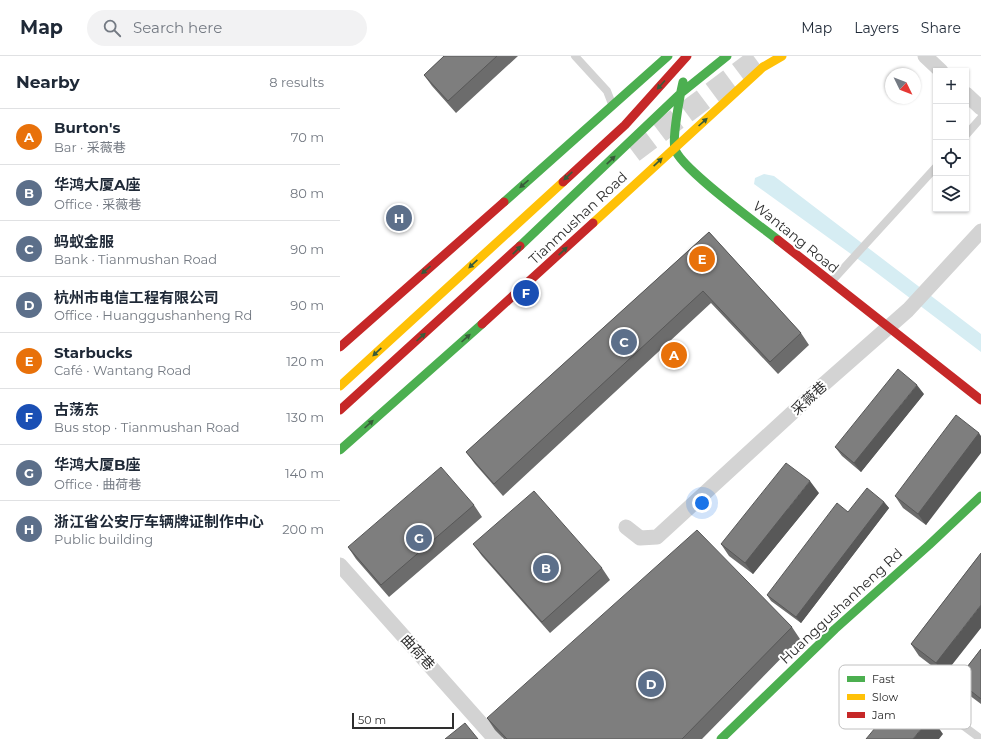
<!DOCTYPE html>
<html lang="en">
<head>
<meta charset="utf-8">
<style>
	:root { --surface:#fff; --page:#f2f2f3; --text:#1f2937; --muted:#747a83; --line:#e0e1e3; --accent:#1a73e8 }
	body { margin:0; font-family:Montserrat,"Noto Sans SC",sans-serif; background:var(--page); color:var(--text) }
	.controls { position:absolute; right:12px; top:12px; display:grid; overflow:hidden; border-radius:0px; box-shadow:0 1px 3px #0004 }
	.controls button { width:36px; height:36px; display:grid; place-items:center; padding:0; border:0; border-bottom:1px solid var(--line); background:var(--surface); color:var(--text); font:20px sans-serif }
	.compass { position:absolute; left:545px; top:12px; width:36px; height:36px; border-radius:50%; background:var(--surface); box-shadow:0 1px 3px #0004; rotate:133deg }
	.scale { position:absolute; left:12px; bottom:10px; width:102px; box-sizing:border-box; padding-left:4px; border:2px solid #2e2e2e; border-top:0; font-size:11px; line-height:14px; white-space:nowrap; color:#2e2e2e; -webkit-text-stroke:3px #fff; paint-order:stroke }
	.you { position:absolute; left:362px; top:447px; width:14px; height:14px; margin:-10px; border:3px solid #fff; border-radius:50%; background:#1a73e8; box-shadow:0 0 0 6px #1a73e833 }
	.badge { display:grid; place-items:center; width:26px; height:26px; border-radius:50%; background:var(--accent); color:#fff; font-size:13px; font-weight:700 }
	.pin { position:absolute; translate:-50% -50%; border:2px solid #fff; box-shadow:0 1px 4px #0006 }
	.list { margin:0; padding:0; list-style:none }
	h2 { display:flex; justify-content:space-between; align-items:center; height:52px; margin:0; padding:0 16px; font-size:17px }
	h2 small { font-size:13px; font-weight:400; color:var(--muted) }
	.list li { display:grid; grid-template-columns:26px 1fr auto; gap:12px; align-items:center; box-sizing:border-box; height:56px; padding:0 16px; border-top:1px solid var(--line) }
	.list b { display:block; font-size:15px; white-space:nowrap }
	.list p { margin:0; font-size:13px; white-space:nowrap; color:var(--muted) }
	.list em { font-size:13px; font-style:normal; color:var(--muted) }
	.icon { flex:none; width:22px; height:22px; fill:none; stroke:currentColor; stroke-width:2; stroke-linecap:round; stroke-linejoin:round }
	.map { position:relative; flex:none; width:641px; height:683px; overflow:hidden }
	header { display:flex; align-items:center; gap:24px; box-sizing:border-box; height:56px; padding:0 20px; background:var(--surface); border-bottom:1px solid var(--line) }
	header strong { font-size:19px }
	nav { display:flex; gap:22px; margin-inline-start:auto; font-size:14px }
	.search { width:280px; height:36px; background:var(--page); display:flex; align-items:center; gap:10px; box-sizing:border-box; padding:0 14px; border-radius:22px; color:var(--muted); font-size:15px }
	main { display:flex }
	aside { flex:1; background:var(--surface) }
	.map>svg:first-child { display:block }
	.water { fill:#d6edf3 }
	.lines { fill:none; stroke-linecap:round; stroke-linejoin:round }
	.highway-tunnel { stroke:#d5d5d5; stroke-width:22; stroke-dasharray:22 11; stroke-linecap:butt }
	.lane { stroke:#d3d3d3; stroke-width:8 }
	.street { stroke:#d3d3d3; stroke-width:15 }
	.fast { stroke:#4caf50; stroke-width:9 }
	.slow { stroke:#ffc107; stroke-width:9 }
	.jam { stroke:#c62828; stroke-width:9 }
	.wall { fill:#6c6c6c }
	.shaded-wall { fill:#585858 }
	.building { fill:#7e7e7e; stroke:#585858 }
	.oneway { fill:#385b3a }
	.labels { text-anchor:middle; stroke-width:4; stroke-linejoin:round; paint-order:stroke }
	.street-label { font-size:14px; fill:#2e2e2e; stroke:#fff }
	.key { fill:#fff; stroke:#c0c0c0; stroke-width:1 }
	.key-label { font-size:11px; fill:#2e2e2e }
</style>
</head>
<body>
<header>
<strong>Map</strong>
<div class="search"><svg class="icon" aria-label="search" viewBox="0 0 24 24"><circle cx="10" cy="10" r="6"/><path d="M15 15l6 6"/></svg>Search here</div>
<nav><a>Map</a><a>Layers</a><a>Share</a></nav>
</header>
<main>
<aside>
<h2>Nearby<small>8 results</small></h2>
<ul class="list">
<li><span class="badge" style="background:#e8710a">A</span><div><b>Burton's</b><p>Bar · 采薇巷</p></div><em>70 m</em></li>
<li><span class="badge" style="background:#5c6f8a">B</span><div><b>华鸿大厦A座</b><p>Office · 采薇巷</p></div><em>80 m</em></li>
<li><span class="badge" style="background:#5c6f8a">C</span><div><b>蚂蚁金服</b><p>Bank · Tianmushan Road</p></div><em>90 m</em></li>
<li><span class="badge" style="background:#5c6f8a">D</span><div><b>杭州市电信工程有限公司</b><p>Office · Huanggushanheng Rd</p></div><em>90 m</em></li>
<li><span class="badge" style="background:#e8710a">E</span><div><b>Starbucks</b><p>Café · Wantang Road</p></div><em>120 m</em></li>
<li><span class="badge" style="background:#1a4fb4">F</span><div><b>古荡东</b><p>Bus stop · Tianmushan Road</p></div><em>130 m</em></li>
<li><span class="badge" style="background:#5c6f8a">G</span><div><b>华鸿大厦B座</b><p>Office · 曲荷巷</p></div><em>140 m</em></li>
<li><span class="badge" style="background:#5c6f8a">H</span><div><b>浙江省公安厅车辆牌证制作中心</b><p>Public building</p></div><em>200 m</em></li>
</ul>
</aside>
<div class="map">
<svg width="641" height="683" viewBox="0 0 641 683">
	<rect width="100%" height="100%" fill="#fff"/>
	<path class="water" d="M424,118L434,120L641,278V296L529,211L414,128L415,122Z"/>
	<g class="lines">
		<path class="highway-tunnel" d="M293,96L421,0"/>
		<path class="lane" d="M235,0L267,35L272,48
			M626,79L641,62
			M491,226L596,111
			M557,647L571,631L641,683"/>
		<path class="street" d="M585,0L601,15
			M626,38L641,52
			M286,471L300,482L317,481L476,335L568,254L641,175
			M0,509L155,683"/>
		<path class="fast" d="M343,26C340,39 332,82 335,93C340,112 419,169 438,184
			M164,146L328,0
			M180,190L341,37L387,0
			M0,394L142,268
			M381,683L495,573L589,489L641,440"/>
		<path class="slow" d="M253,167L423,11L442,0
			M0,330L223,126"/>
		<path class="jam" d="M223,126L285,69L347,0
			M438,184L641,344
			M142,268L253,167
			M0,291L164,146
			M0,354L180,190"/>
	</g>
	<path class="wall" d="M104,0H178L116,57L92,30L84,19Z
		M369,176L461,277L469,289L438,318L371,247L163,440L135,408L126,396Z
		M584,338L521,416L502,400L495,391Z
		M639,377L586,469L563,452L555,440Z
		M479,437L413,518L389,500L381,488Z
		M544,446L549,452L461,567L431,545L427,539L508,456Z
		M134,449L142,461L49,541L16,503L8,491Z
		M133,488L262,512L270,524L210,577L142,500Z
		M641,497L604,619L579,600L571,588Z
		M452,571L460,583L362,683H164L155,674L147,662Z
		M641,593V648L625,636L617,624Z"/>
	<path class="shaded-wall" d="M577,329L584,338L521,416L514,407Z
		M639,377L641,380V397L586,469L578,458Z
		M470,425L479,437L413,518L405,507Z
		M544,446L549,452L461,567L456,561Z
		M641,549V572L604,619L596,607Z
		M591,661L603,678L599,683H573Z"/>
	<path class="building" d="M104,0H157L108,45L84,19Z
		M369,176L461,277L430,306L363,235L154,428L126,396Z
		M558,313L577,329L514,407L495,391Z
		M616,359L639,377L578,458L555,440Z
		M446,407L470,425L405,507L381,488Z
		M101,411L134,449L41,529L8,491Z
		M527,432L544,446L456,561L427,539L497,447L508,456Z
		M194,435L262,512L202,566L133,488Z
		M357,474L452,571L342,683H167L147,662Z
		M641,497V549L596,607L571,588Z
		M641,593V643L617,624Z
		M563,638L591,661L573,683H526Z
		M125,667L138,683H105Z"/>
	<defs><path id="oneway-solid" d="M-6-.8H1V-3.2L6.5 0L1 3.2V.8H-6Z"/></defs>
	<g class="oneway">
		<use href="#oneway-solid" transform="translate(321 29) rotate(132)"/>
		<use href="#oneway-solid" transform="translate(363 66) rotate(-42)"/>
		<use href="#oneway-solid" transform="translate(271 104) rotate(-44)"/>
		<use href="#oneway-solid" transform="translate(318 106) rotate(-43)"/>
		<use href="#oneway-solid" transform="translate(228 120) rotate(137)"/>
		<use href="#oneway-solid" transform="translate(184 128) rotate(139)"/>
		<use href="#oneway-solid" transform="translate(177 194) rotate(-44)"/>
		<use href="#oneway-solid" transform="translate(223 195) rotate(-43)"/>
		<use href="#oneway-solid" transform="translate(133 208) rotate(137)"/>
		<use href="#oneway-solid" transform="translate(86 214) rotate(139)"/>
		<use href="#oneway-solid" transform="translate(81 281) rotate(-42)"/>
		<use href="#oneway-solid" transform="translate(126 282) rotate(-42)"/>
		<use href="#oneway-solid" transform="translate(37 296) rotate(137)"/>
		<use href="#oneway-solid" transform="translate(29 368) rotate(-42)"/>
	</g>
	<g class="labels">
		<g class="street-label">
			<text transform="translate(238 162) rotate(-43)" y="5">Tianmushan Road</text>
			<text transform="translate(456 181) rotate(39)" y="5">Wantang Road</text>
			<text transform="translate(469 342) rotate(-42)" y="5">采薇巷</text>
			<text transform="translate(501 550) rotate(-43)" y="5">Huanggushanheng Rd</text>
			<text transform="translate(78 596) rotate(48)" y="5">曲荷巷</text>
		</g>
	</g>
	<rect x="499" y="609" width="132" height="64" rx="6" class="key"/>
	<rect x="507" y="620" width="18" height="6" fill="#4caf50"/>
	<rect x="507" y="638" width="18" height="6" fill="#ffc107"/>
	<rect x="507" y="656" width="18" height="6" fill="#c62828"/>
	<g class="key-label">
		<text x="532" y="627">Fast</text>
		<text x="532" y="645">Slow</text>
		<text x="532" y="663">Jam</text>
	</g>
</svg>
<div class="controls">
<button>+</button>
<button>−</button>
<button><svg class="icon" aria-label="locate" viewBox="0 0 24 24"><circle cx="12" cy="12" r="6"/><path d="M12 2v4M12 18v4M2 12h4M18 12h4"/></svg></button>
<button><svg class="icon" aria-label="layers" viewBox="0 0 24 24"><path d="M12 4l9 5-9 5-9-5zM3 14l9 5 9-5"/></svg></button>
</div>
<svg class="compass" viewBox="-18 -18 36 36"><path d="M0-13l5 13h-10z" fill="#e53935"/><path d="M0 13l5-13h-10z" fill="#747a83"/></svg>
<div class="scale">50 m</div>
<div class="you"></div>
<div class="pin badge" style="left:334px;top:299px;background:#e8710a">A</div>
<div class="pin badge" style="left:206px;top:512px;background:#5c6f8a">B</div>
<div class="pin badge" style="left:284px;top:286px;background:#5c6f8a">C</div>
<div class="pin badge" style="left:311px;top:628px;background:#5c6f8a">D</div>
<div class="pin badge" style="left:362px;top:203px;background:#e8710a">E</div>
<div class="pin badge" style="left:186px;top:237px;background:#1a4fb4">F</div>
<div class="pin badge" style="left:79px;top:482px;background:#5c6f8a">G</div>
<div class="pin badge" style="left:59px;top:162px;background:#5c6f8a">H</div>
</div>
</main>
</body>
</html>
